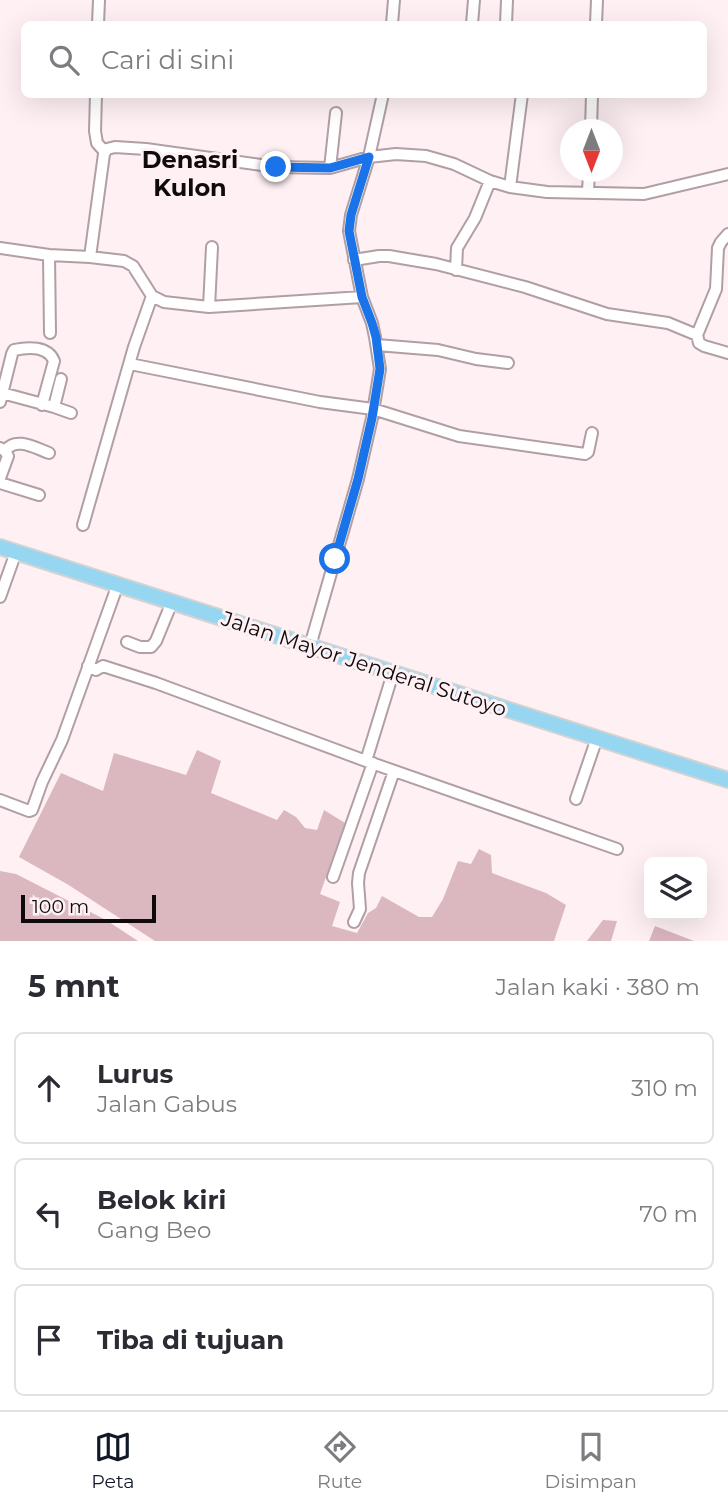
<!DOCTYPE html>
<html lang="id">
<head>
<meta charset="utf-8">
<style>
	:root { --surface:#fff; --page:#f7f7f7; --text:#2b2b33; --muted:#7c7c81; --line:#e1e1e2; --accent:#111827 }
	body { margin:0; font-family:Montserrat,sans-serif; background:var(--page); color:var(--text) }
	.controls { position:absolute; right:21px; bottom:21px; display:grid; overflow:hidden; border-radius:10px; box-shadow:0 7px 28px #0002 }
	.controls button { width:63px; height:63px; display:grid; place-items:center; padding:0; border:0; border-bottom:2px solid var(--line); background:var(--surface); color:var(--text); font:35px sans-serif }
	.compass { position:absolute; left:560px; top:119px; width:63px; height:63px; border-radius:50%; background:var(--surface); box-shadow:0 7px 28px #0002; rotate:180deg }
	.scale { position:absolute; left:21px; bottom:18px; width:135px; box-sizing:border-box; padding-left:7px; border:4px solid #0f0a0b; border-top:0; font-size:19px; line-height:24px; white-space:nowrap; color:#0f0a0b; -webkit-text-stroke:5px #fef0f3; paint-order:stroke }
	.stop { position:absolute; width:21px; height:21px; margin:-16px; border:5px solid #1a73e8; border-radius:50%; background:#fff }
	.stop.end { background:#1a73e8; border-color:#fff; box-shadow:0 2px 7px #0008 }
	.list { margin:0; padding:0; list-style:none }
	h2 { display:flex; justify-content:space-between; align-items:center; height:91px; margin:0; padding:0 28px; font-size:30px }
	h2 small { font-size:23px; font-weight:400; color:var(--muted) }
	.list li { display:grid; grid-template-columns:46px 1fr auto; gap:21px; align-items:center; box-sizing:border-box; height:112px; margin:0 14px 14px; padding:0 14px; border:2px solid var(--line); border-radius:10px }
	.list b { display:block; font-size:26px; white-space:nowrap }
	.list p { margin:0; font-size:23px; white-space:nowrap; color:var(--muted) }
	.list em { font-size:23px; font-style:normal; color:var(--muted) }
	.icon { flex:none; width:38px; height:38px; fill:none; stroke:currentColor; stroke-width:2; stroke-linecap:round; stroke-linejoin:round }
	.map { position:relative; flex:none; width:728px; height:941px; overflow:hidden }
	.search { position:absolute; background:var(--surface); box-shadow:0 7px 28px #0002; left:21px; right:21px; top:21px; height:77px; display:flex; align-items:center; gap:18px; box-sizing:border-box; padding:0 24px; border-radius:10px; color:var(--muted); font-size:26px }
	.sheet { height:469px; background:var(--surface) }
	nav { display:flex; justify-content:space-around; align-items:center; box-sizing:border-box; height:98px; border-top:2px solid var(--line); background:var(--surface); font-size:19px; color:var(--muted) }
	nav a { display:grid; justify-items:center; gap:4px }
	nav .on { color:var(--accent) }
	.map>svg:first-child { display:block }
	.green { fill:#dbb7c0 }
	.lines { fill:none; stroke-linecap:round; stroke-linejoin:round }
	.minor-casing { stroke:#b09fa4; stroke-width:14 }
	.major-casing { stroke:#d4d3d3; stroke-width:18 }
	.minor { stroke:#fff; stroke-width:10 }
	.major { stroke:#97d6f1; stroke-width:14 }
	.route { stroke:#1a73e8; stroke-width:9 }
	.labels { text-anchor:middle; stroke-width:6; stroke-linejoin:round; paint-order:stroke }
	.street-label { font-size:21px; fill:#0f0a0b; stroke:#fef0f3 }
	.quarter-label { font-size:24px; font-weight:bold; fill:#0f0a0b; stroke:#fef0f3 }
</style>
</head>
<body>
<div class="map">
<svg width="728" height="941" viewBox="0 0 728 941">
	<rect width="100%" height="100%" fill="#fef0f3"/>
	<path class="green" d="M197,750L221,761L211,793L277,820L284,810L296,817L305,828L317,830L324,810L345,823L320,894L340,902L332,926L357,933L368,913L376,908L382,896L419,917H432L443,899L458,861L471,864L479,849L491,855L492,873L546,893L566,905L554,941H155L67,884L19,857L61,773L103,791L114,753L186,775Z
		M0,871L16,874L106,920L138,941H0Z
		M603,920L617,921L611,941H587Z
		M655,926L694,941H649Z"/>
	<g class="lines">
		<defs>
			<path id="minor" d="M98,24L99,0
				M392,24L394,0
				M472,24L474,0
				M506,24L507,0
				M596,24L597,0
				M96,94L95,131L97,143L105,152
				M591,130L592,94
				M330,168L336,113
				M510,187L522,94
				M588,192L589,172
				M728,234L721,242L718,248L716,289L697,335L699,343L704,346L728,353
				M0,248L49,255L90,257L124,261L133,266L152,296L164,302L209,307L362,297
				M49,255L50,333
				M90,257L104,154L107,149L115,147L146,149L276,167L330,168L369,157L396,154L426,156L454,164L490,181L510,187L547,192L644,194L728,174
				M354,260L379,256H389L436,264L525,287L607,314L668,323L697,335
				M456,270L457,248L475,218L490,181
				M209,307L212,247
				M377,345L438,350L476,359L508,363
				M130,364L320,402L373,409L459,436L585,454L588,452L592,433
				M2,393L54,407L71,413
				M0,402L12,354L14,350C28,347 48,346 54,361L42,405
				M54,407L61,379
				M5,451C16,436 35,448 49,453
				M0,478L8,456L5,451L0,448
				M0,483L39,495
				M83,525L134,347L152,296
				M0,597L16,552
				M127,642L140,647H151L156,641L172,602
				M310,646L358,479L372,418L380,369L375,337L372,323L362,297L349,231L351,215L369,157L383,94
				M88,666L96,670L103,666L156,683L366,761L617,849
				M366,761L393,673
				M576,799L597,738
				M0,800L29,811L32,810L42,782L62,740L118,584
				M333,877L373,763
				M354,922L360,909L358,883L359,873L394,771"/>
			<path id="major" d="M0,547L728,780"/>
		</defs>
		<use href="#minor" class="minor-casing"/>
		<use href="#major" class="major-casing"/>
		<use href="#minor" class="minor"/>
		<use href="#major" class="major"/>
	</g>
	<g class="lines">
		<path class="route" d="M276,167L330,168L369,157L351,215L349,231L362,297L372,323L376,337L380,369L372,418L358,479L335,559"/>
	</g>
	<g class="labels">
		<g class="street-label">
			<text transform="translate(364 664) rotate(18)" y="7">Jalan Mayor Jenderal Sutoyo</text>
		</g>
		<g class="quarter-label">
			<text x="190" y="168">Denasri<tspan x="190" dy="28">Kulon</tspan></text>
		</g>
	</g>
</svg>
<div class="controls">
<button><svg class="icon" aria-label="layers" viewBox="0 0 24 24"><path d="M12 4l9 5-9 5-9-5zM3 14l9 5 9-5"/></svg></button>
</div>
<svg class="compass" viewBox="-18 -18 36 36"><path d="M0-13l5 13h-10z" fill="#e53935"/><path d="M0 13l5-13h-10z" fill="#7c7c81"/></svg>
<div class="scale">100 m</div>
<div class="stop" style="left:335px;top:559px"></div>
<div class="stop end" style="left:276px;top:167px"></div>
<div class="search"><svg class="icon" aria-label="search" viewBox="0 0 24 24"><circle cx="10" cy="10" r="6"/><path d="M15 15l6 6"/></svg>Cari di sini</div>
</div>
<section class="sheet">
<h2>5 mnt<small>Jalan kaki · 380 m</small></h2>
<ul class="list">
<li><svg class="icon" aria-label="ahead" viewBox="0 0 24 24"><path d="M12 20V5M6 11l6-6 6 6"/></svg><div><b>Lurus</b><p>Jalan Gabus</p></div><em>310 m</em></li>
<li><svg class="icon" aria-label="left" viewBox="0 0 24 24"><path d="M17 20v-9H6M10 6l-5 5 5 5"/></svg><div><b>Belok kiri</b><p>Gang Beo</p></div><em>70 m</em></li>
<li><svg class="icon" aria-label="arrive" viewBox="0 0 24 24"><path d="M6 21V4h12l-3 4 3 4H6"/></svg><div><b>Tiba di tujuan</b></div></li>
</ul>
</section>
<nav>
<a class="on"><svg class="icon" aria-label="map" viewBox="0 0 24 24"><path d="M3 6l6-2 6 2 6-2v14l-6 2-6-2-6 2zM9 4v14M15 6v14"/></svg>Peta</a>
<a><svg class="icon" aria-label="directions" viewBox="0 0 24 24"><path d="M12 3l9 9-9 9-9-9zM9 14v-3h6M13 9l2 2-2 2"/></svg>Rute</a>
<a><svg class="icon" aria-label="saved" viewBox="0 0 24 24"><path d="M7 4h10v16l-5-4-5 4z"/></svg>Disimpan</a>
</nav>
</body>
</html>
